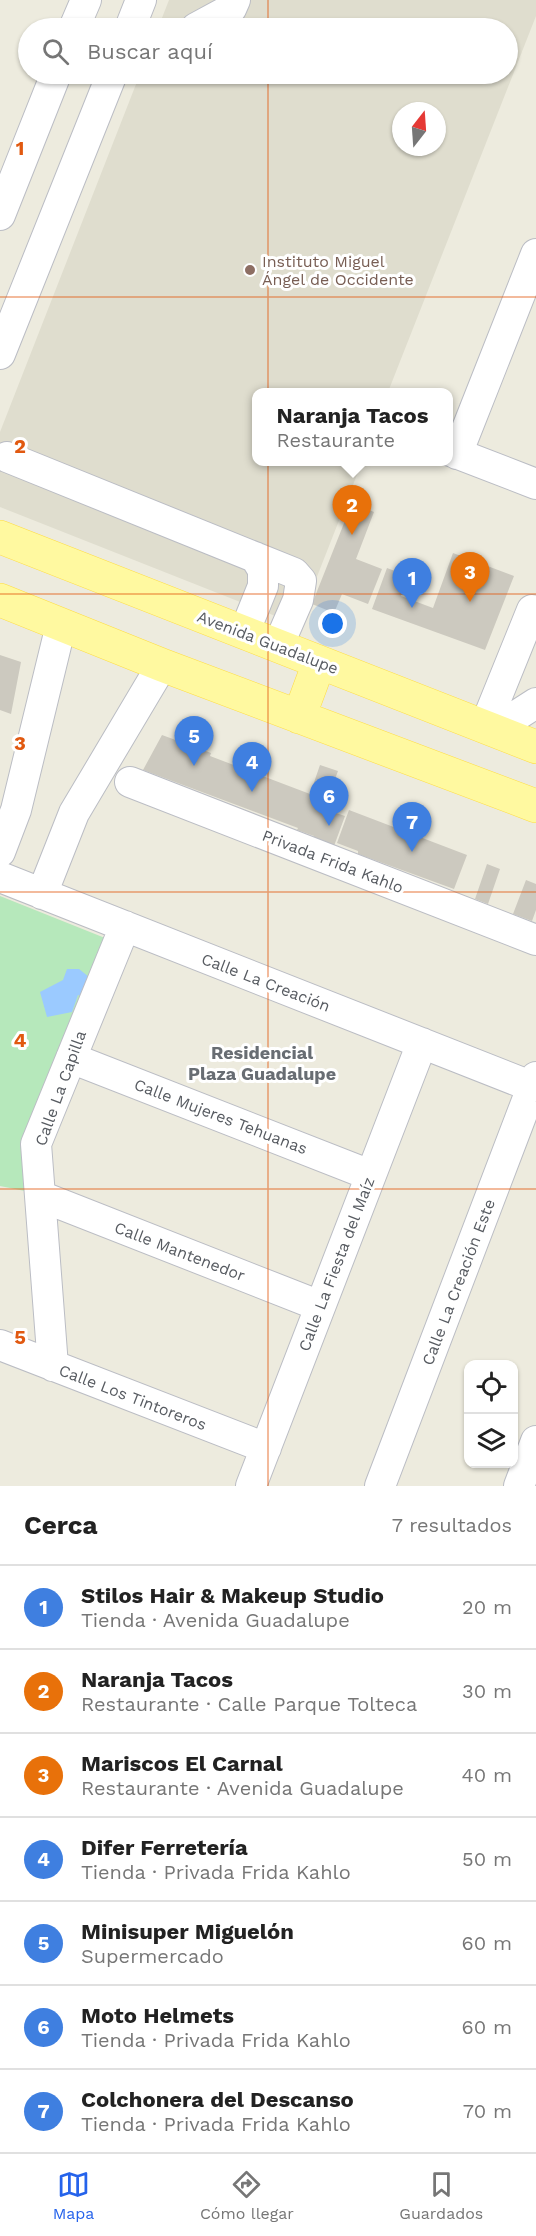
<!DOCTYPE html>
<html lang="es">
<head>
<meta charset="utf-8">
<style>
	:root { --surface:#fff; --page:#f6f6f6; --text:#222; --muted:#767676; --line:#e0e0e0; --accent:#2563eb }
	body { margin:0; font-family:"Work Sans",sans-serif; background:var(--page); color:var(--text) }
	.controls { position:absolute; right:18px; bottom:18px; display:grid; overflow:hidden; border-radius:12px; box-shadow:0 2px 4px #0004 }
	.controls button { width:54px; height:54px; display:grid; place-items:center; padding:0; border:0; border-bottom:2px solid var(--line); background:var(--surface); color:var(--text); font:30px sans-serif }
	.compass { position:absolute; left:392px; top:102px; width:54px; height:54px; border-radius:50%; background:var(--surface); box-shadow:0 2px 4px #0004; rotate:17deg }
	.you { position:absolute; left:333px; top:624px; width:21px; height:21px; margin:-15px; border:4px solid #fff; border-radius:50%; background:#1a73e8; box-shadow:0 0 0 9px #1a73e833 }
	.badge { display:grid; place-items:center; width:39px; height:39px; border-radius:50%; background:var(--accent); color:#fff; font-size:20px; font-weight:700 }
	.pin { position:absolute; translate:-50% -50px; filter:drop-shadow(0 2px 3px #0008) }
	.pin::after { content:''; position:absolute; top:32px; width:21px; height:18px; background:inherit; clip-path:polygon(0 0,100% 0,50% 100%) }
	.popup { position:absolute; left:252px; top:388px; width:201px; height:78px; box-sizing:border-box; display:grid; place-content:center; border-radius:12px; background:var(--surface); filter:drop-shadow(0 2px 4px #0005); font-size:20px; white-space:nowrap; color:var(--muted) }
	.popup b { font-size:22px; color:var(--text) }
	.popup::after { content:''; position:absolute; left:50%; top:100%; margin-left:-12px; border:12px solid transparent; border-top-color:var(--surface) }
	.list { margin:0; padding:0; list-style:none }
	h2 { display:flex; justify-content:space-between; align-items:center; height:78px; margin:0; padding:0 24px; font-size:26px }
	h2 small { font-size:20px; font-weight:400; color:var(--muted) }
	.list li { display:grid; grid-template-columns:39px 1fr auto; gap:18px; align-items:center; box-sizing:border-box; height:84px; padding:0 24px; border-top:2px solid var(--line) }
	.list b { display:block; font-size:22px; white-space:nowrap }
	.list p { margin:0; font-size:20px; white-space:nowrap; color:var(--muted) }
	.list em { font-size:20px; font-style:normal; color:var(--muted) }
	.icon { flex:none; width:33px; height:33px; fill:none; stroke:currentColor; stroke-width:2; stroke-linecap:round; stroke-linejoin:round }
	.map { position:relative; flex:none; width:536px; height:1486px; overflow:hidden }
	.search { position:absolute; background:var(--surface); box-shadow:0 2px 4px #0004; left:18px; right:18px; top:18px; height:66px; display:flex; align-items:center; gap:15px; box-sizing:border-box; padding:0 21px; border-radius:33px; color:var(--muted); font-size:22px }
	.sheet { height:666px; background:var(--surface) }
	nav { display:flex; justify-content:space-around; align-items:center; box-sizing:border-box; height:84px; border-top:2px solid var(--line); background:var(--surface); font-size:16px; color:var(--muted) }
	nav a { display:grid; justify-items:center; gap:3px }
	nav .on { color:var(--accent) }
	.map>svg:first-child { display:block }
	.education { fill:#dfddce; fill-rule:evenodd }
	.green { fill:#b6e8bb }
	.water { fill:#9bcaff }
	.building { fill:#ccc9bf }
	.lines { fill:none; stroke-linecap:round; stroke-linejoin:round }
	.minor-casing { stroke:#bbbdc4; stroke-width:32 }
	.major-casing { stroke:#fd4; stroke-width:34 }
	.minor { stroke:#fff; stroke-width:30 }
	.major { stroke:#fff9a0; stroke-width:33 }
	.grid { fill:none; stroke:#e15910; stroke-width:1.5; stroke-opacity:0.55 }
	.education-dot { fill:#8d6e63; stroke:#fff; stroke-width:2 }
	.labels { text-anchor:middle; stroke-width:6; stroke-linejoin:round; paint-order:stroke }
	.education-label { font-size:16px; fill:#785e54; stroke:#fff; text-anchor:start }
	.street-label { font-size:16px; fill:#575b61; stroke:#fff }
	.neighbourhood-label { font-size:18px; font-weight:bold; fill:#686d73; stroke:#fff }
	.grid-label { font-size:20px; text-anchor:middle; font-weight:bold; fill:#e15910; stroke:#fff; stroke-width:6; stroke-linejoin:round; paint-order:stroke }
</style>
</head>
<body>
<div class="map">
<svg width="536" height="1486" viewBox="0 0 536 1486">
	<rect width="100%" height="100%" fill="#edebde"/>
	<path class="education" d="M169,0H536V16L388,392H256V462H362L298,625L0,507V432L140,74H508V28H158ZM401,111H437V147H401Z"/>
	<path class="green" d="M0,896L110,940L35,1193L0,1186Z"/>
	<path class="water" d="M67,969H79L89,977L87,999L78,995L72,1012L47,1017L40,992L63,980Z"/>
	<path class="building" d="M352,503L374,512L356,559L382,569L368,604L342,594L334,613L312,604Z
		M453,553L514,576L485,650L372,609L387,568L408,576L401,596L433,608Z
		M0,655L21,662L11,714L0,710Z
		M162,735L211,753L210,756L310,794L320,765L338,771L324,809L345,816L334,846L313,839L314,836L297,830L298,828L143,770Z
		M349,810L467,855L454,889L358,854V851L337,843Z
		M487,864L500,869L488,904L475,899Z
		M526,880L536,884V910L532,921L513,914Z"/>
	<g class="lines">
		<defs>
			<path id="minor" d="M74,28L86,0
				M130,28L141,0
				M196,28L231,9L235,0
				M0,215L56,74
				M0,354L112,74
				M448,450L536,484
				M457,454L536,254
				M7,457L294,573L301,581L298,600L278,646
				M244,633L263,586V570L255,557
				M485,726L532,610
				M494,730L536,703
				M130,782L536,940
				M0,852L16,810L61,625
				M0,877L533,1087
				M42,894L74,813L162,665
				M71,1058L370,1175
				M40,1196L320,1306
				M0,1345L266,1448
				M53,1366L36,1144L125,926
				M251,1486L422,1043
				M380,1486L536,1077
				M519,1486L536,1441"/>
			<path id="major" d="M0,537L536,747
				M0,600L162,665L536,806
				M299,717L319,663"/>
		</defs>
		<use href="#minor" class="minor-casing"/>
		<use href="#major" class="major-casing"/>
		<use href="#minor" class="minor"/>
		<use href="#major" class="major"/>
	</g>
	<path class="grid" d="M268,0V28M268,74V1486M0,297H536M0,594H536M0,892H536M0,1189H536"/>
	<circle class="education-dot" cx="250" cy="270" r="6"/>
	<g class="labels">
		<g class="education-label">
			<text x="262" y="267">Instituto Miguel<tspan x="262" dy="18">Ángel de Occidente</tspan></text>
		</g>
		<g class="street-label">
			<text transform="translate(268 642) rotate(21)" y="6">Avenida Guadalupe</text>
			<text transform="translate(333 861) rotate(21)" y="6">Privada Frida Kahlo</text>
			<text transform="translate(266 982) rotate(21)" y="6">Calle La Creación</text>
			<text transform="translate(60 1088) rotate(-70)" y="6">Calle La Capilla</text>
			<text transform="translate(221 1116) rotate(21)" y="6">Calle Mujeres Tehuanas</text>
			<text transform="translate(180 1251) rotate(21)" y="6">Calle Mantenedor</text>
			<text transform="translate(336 1264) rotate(-69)" y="6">Calle La Fiesta del Maíz</text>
			<text transform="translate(458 1282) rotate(-69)" y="6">Calle La Creación Este</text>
			<text transform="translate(133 1397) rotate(21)" y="6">Calle Los Tintoreros</text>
		</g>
		<g class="neighbourhood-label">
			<text x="262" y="1059">Residencial<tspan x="262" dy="21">Plaza Guadalupe</tspan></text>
		</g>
	</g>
	<g class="grid-label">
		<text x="20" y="155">1</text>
		<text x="20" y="453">2</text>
		<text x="20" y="750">3</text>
		<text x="20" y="1047">4</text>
		<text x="20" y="1344">5</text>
	</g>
</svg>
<div class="controls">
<button><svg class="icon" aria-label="locate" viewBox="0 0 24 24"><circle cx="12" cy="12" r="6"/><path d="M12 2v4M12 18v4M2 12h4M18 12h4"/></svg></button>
<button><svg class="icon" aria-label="layers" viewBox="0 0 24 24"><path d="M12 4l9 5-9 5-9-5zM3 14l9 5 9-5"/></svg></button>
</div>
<svg class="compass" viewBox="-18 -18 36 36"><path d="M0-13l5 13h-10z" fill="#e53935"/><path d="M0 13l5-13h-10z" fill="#767676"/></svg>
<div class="you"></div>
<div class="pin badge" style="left:412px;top:608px;background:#3f7fe0">1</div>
<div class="pin badge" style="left:352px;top:535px;background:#e8710a">2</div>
<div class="popup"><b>Naranja Tacos</b>Restaurante</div>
<div class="pin badge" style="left:470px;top:602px;background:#e8710a">3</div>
<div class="pin badge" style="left:252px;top:792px;background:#3f7fe0">4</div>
<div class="pin badge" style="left:194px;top:766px;background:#3f7fe0">5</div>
<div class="pin badge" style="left:329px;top:826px;background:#3f7fe0">6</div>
<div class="pin badge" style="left:412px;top:852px;background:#3f7fe0">7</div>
<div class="search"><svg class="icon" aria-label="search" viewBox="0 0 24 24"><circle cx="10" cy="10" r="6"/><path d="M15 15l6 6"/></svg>Buscar aquí</div>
</div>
<section class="sheet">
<h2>Cerca<small>7 resultados</small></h2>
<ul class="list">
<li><span class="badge" style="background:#3f7fe0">1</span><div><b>Stilos Hair &amp; Makeup Studio</b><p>Tienda · Avenida Guadalupe</p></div><em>20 m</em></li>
<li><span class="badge" style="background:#e8710a">2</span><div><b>Naranja Tacos</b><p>Restaurante · Calle Parque Tolteca</p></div><em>30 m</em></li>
<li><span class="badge" style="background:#e8710a">3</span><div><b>Mariscos El Carnal</b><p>Restaurante · Avenida Guadalupe</p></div><em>40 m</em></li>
<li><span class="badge" style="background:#3f7fe0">4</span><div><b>Difer Ferretería</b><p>Tienda · Privada Frida Kahlo</p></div><em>50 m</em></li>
<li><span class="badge" style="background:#3f7fe0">5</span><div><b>Minisuper Miguelón</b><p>Supermercado</p></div><em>60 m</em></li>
<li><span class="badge" style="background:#3f7fe0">6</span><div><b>Moto Helmets</b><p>Tienda · Privada Frida Kahlo</p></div><em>60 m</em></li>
<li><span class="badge" style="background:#3f7fe0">7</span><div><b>Colchonera del Descanso</b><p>Tienda · Privada Frida Kahlo</p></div><em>70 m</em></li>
</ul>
</section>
<nav>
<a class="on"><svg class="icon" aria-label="map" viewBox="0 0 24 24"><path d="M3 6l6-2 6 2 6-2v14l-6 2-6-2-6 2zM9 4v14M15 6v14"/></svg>Mapa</a>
<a><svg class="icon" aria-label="directions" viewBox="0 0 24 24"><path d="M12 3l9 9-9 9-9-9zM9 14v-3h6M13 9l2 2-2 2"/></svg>Cómo llegar</a>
<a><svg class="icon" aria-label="saved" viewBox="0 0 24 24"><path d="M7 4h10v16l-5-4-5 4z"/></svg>Guardados</a>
</nav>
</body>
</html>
